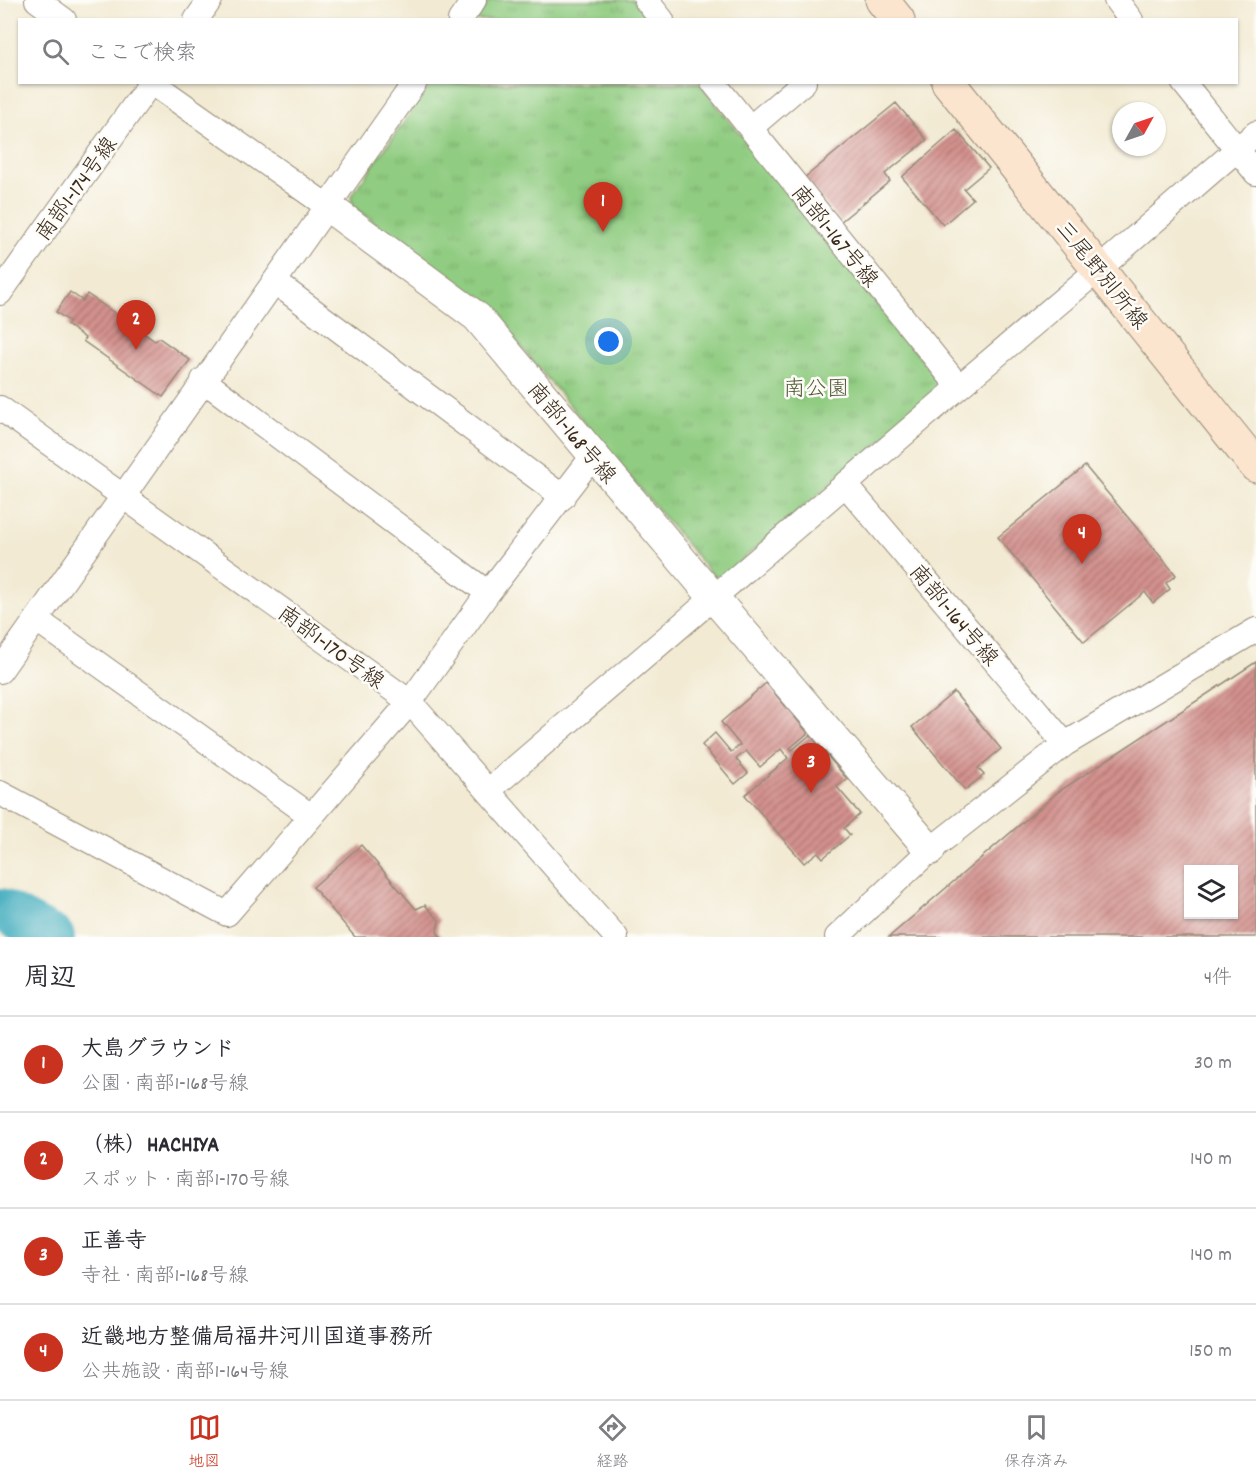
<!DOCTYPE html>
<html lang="ja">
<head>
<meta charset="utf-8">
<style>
	:root { --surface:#fff; --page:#f2f2f3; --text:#2b2b33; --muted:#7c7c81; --line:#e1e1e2; --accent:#c8321e }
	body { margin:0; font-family:Dekko,"Klee One",sans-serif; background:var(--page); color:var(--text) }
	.controls { position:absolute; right:18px; bottom:18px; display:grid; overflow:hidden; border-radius:0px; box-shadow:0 2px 4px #0004 }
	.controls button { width:54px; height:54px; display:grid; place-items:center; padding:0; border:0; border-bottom:2px solid var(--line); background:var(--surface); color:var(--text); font:30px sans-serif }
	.compass { position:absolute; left:1112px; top:102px; width:54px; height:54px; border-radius:50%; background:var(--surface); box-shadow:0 2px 4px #0004; rotate:50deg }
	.you { position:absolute; left:609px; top:342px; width:21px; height:21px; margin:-15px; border:4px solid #fff; border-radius:50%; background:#1a73e8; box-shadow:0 0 0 9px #1a73e833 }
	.badge { display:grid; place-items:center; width:39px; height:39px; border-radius:50%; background:var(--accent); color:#fff; font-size:20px; font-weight:700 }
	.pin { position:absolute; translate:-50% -50px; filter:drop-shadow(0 2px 3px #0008) }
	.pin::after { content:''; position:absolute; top:32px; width:21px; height:18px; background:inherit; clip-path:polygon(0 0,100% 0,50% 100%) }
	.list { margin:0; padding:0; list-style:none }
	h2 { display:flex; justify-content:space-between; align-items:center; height:78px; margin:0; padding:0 24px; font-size:26px }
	h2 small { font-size:20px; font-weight:400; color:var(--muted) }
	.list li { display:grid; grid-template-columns:39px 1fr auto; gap:18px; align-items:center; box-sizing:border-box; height:96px; padding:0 24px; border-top:2px solid var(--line) }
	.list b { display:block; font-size:22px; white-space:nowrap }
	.list p { margin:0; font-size:20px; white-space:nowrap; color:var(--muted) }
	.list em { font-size:20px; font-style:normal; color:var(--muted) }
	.icon { flex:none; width:33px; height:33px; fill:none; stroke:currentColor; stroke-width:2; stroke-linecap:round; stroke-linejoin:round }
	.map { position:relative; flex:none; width:1256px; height:937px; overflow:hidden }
	.search { position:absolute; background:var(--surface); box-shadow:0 2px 4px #0004; left:18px; right:18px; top:18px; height:66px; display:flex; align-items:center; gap:15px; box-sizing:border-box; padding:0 21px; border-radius:0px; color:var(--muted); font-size:22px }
	.sheet { height:462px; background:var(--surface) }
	nav { display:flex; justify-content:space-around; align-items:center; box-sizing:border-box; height:84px; border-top:2px solid var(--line); background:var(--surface); font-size:16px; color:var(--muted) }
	nav a { display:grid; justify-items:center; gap:3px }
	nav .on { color:var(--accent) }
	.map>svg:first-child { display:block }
	.park { fill:url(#park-tufts); stroke:#667b50; stroke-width:1.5 }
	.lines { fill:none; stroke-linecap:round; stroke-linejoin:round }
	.river { stroke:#3eabbd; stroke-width:42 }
	.building { fill:url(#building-hatch); fill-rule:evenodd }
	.minor-casing { stroke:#968a78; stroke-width:26 }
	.tertiary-casing { stroke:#968a78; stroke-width:32 }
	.secondary-casing { stroke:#968a78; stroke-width:35 }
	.minor { stroke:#fff; stroke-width:24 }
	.tertiary { stroke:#fff; stroke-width:30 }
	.secondary { stroke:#fbe5cf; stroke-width:33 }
	.labels { text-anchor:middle; stroke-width:5; stroke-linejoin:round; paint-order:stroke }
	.street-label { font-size:22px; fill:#3b2a1e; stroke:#fdfcf7 }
	.park-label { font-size:22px; fill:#545b3c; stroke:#fdfcf7 }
</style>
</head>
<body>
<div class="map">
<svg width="1256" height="937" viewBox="0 0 1256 937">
	<defs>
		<pattern id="park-tufts" width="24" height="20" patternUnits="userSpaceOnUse" patternTransform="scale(1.5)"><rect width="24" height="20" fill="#90cc81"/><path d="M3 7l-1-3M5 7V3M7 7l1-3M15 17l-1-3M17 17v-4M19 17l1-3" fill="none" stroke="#7daf6f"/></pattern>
		<pattern id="building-hatch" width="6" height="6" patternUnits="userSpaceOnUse" patternTransform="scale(1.5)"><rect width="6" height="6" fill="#d3918d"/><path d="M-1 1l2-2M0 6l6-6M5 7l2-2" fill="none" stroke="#ac7773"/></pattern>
	</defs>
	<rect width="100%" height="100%" fill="#fdfcf7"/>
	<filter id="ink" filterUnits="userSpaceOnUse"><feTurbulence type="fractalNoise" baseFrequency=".0167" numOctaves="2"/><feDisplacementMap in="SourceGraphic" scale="12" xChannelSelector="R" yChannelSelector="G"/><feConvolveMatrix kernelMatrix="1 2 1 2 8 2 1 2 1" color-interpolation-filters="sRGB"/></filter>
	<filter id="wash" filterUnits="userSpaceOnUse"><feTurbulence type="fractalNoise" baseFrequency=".008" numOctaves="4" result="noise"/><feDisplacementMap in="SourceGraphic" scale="24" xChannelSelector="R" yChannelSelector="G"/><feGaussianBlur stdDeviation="1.35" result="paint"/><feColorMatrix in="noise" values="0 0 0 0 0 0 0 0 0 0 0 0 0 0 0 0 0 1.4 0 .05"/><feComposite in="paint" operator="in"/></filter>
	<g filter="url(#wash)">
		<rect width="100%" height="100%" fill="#f2ead3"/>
		<path class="park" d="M490,0H633L649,19L476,20Z
			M432,83H699L940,382L939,392L722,577L713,576L484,303L352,206L351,196Z"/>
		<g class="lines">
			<path class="river" d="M0,909L54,937"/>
		</g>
		<g id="blocks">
			<path class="building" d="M896,103L927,140L885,174L890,181L840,222L804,178Z
				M956,130L989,168L964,189L973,199L943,225L902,177Z
				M70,292L83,301L87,294L155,341L159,338L190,360L163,397L83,341L85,338L67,325L70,322L56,312Z
				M1085,466L1176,575L1166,583L1170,589L1153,603L1145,592L1084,642L998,537Z
				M1256,662V937H889L1058,792ZM1188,870H1234V914H1188Z
				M766,683L808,733L790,748L792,750L810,735L847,779L837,787L860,814L844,828L850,835L823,858L818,852L804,863L745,795L788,758L781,749L760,767L746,751L736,759L748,773L735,784L702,745L715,733L731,752L740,745L721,722Z
				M954,692L1001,749L978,768L984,775L965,790L912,727Z
				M361,845L416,909L425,905L439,920L437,932L441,937H355L313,887Z"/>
		</g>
	</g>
	<g filter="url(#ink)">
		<use href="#blocks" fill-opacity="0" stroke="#968a78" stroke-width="1.5"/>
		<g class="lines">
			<defs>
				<path id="minor" d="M37,0L64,20
					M646,0L662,20
					M1116,0L1131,20
					M196,20L210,0
					M460,20L474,0
					M151,82L327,206
					M713,82L959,387
					M1183,82L1256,173
					M750,128L804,82
					M275,282L563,497
					M0,293L151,82
					M203,380L488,593
					M0,408L410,702L616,937
					M845,484L1065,744
					M37,620L311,816
					M0,671L415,82
					M488,791L959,387L1099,269L1256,133
					M0,793L227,914L410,702L488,593L593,456
					M837,937L930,850L1065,744L1256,630"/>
				<path id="tertiary" d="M327,206L477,317L714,598L930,850"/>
				<path id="secondary" d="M882,0L898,20
					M948,82L1256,466"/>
			</defs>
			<use href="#minor" class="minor-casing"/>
			<use href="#tertiary" class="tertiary-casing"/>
			<use href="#secondary" class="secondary-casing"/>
			<use href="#minor" class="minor"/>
			<use href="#tertiary" class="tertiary"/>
			<use href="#secondary" class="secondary"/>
		</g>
	</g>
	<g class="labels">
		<g class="street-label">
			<text transform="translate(75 188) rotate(-54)" y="8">南部1-174号線</text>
			<text transform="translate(836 235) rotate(51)" y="8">南部1-167号線</text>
			<text transform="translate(1103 274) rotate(51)" y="8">三尾野別所線</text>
			<text transform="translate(573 432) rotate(50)" y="8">南部1-168号線</text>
			<text transform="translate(955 614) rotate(50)" y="8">南部1-164号線</text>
			<text transform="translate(332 646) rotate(36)" y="8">南部1-170号線</text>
		</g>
		<g class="park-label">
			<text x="816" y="395">南公園</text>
		</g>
	</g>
</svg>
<div class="controls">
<button><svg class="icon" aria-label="layers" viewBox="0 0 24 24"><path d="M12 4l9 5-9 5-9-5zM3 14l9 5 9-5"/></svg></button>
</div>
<svg class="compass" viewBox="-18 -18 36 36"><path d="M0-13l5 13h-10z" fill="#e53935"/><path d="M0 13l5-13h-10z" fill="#7c7c81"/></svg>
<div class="you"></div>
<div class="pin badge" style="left:603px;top:232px">1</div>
<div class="pin badge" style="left:136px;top:350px">2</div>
<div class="pin badge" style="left:811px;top:793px">3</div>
<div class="pin badge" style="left:1082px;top:564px">4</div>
<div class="search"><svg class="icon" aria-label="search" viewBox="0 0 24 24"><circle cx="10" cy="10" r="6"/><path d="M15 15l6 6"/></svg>ここで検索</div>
</div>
<section class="sheet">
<h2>周辺<small>4件</small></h2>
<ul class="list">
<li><span class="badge">1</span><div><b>大島グラウンド</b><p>公園 · 南部1-168号線</p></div><em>30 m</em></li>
<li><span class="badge">2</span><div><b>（株）HACHIYA</b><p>スポット · 南部1-170号線</p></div><em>140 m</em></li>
<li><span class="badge">3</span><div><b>正善寺</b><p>寺社 · 南部1-168号線</p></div><em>140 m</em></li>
<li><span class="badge">4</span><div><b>近畿地方整備局福井河川国道事務所</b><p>公共施設 · 南部1-164号線</p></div><em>150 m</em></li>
</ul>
</section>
<nav>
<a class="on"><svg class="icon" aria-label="map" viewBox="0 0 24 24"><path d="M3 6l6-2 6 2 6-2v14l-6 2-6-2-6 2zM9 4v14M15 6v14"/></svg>地図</a>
<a><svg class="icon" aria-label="directions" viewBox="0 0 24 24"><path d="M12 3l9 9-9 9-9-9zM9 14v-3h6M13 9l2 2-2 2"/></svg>経路</a>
<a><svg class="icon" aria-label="saved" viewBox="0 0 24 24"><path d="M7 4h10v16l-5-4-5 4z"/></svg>保存済み</a>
</nav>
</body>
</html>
